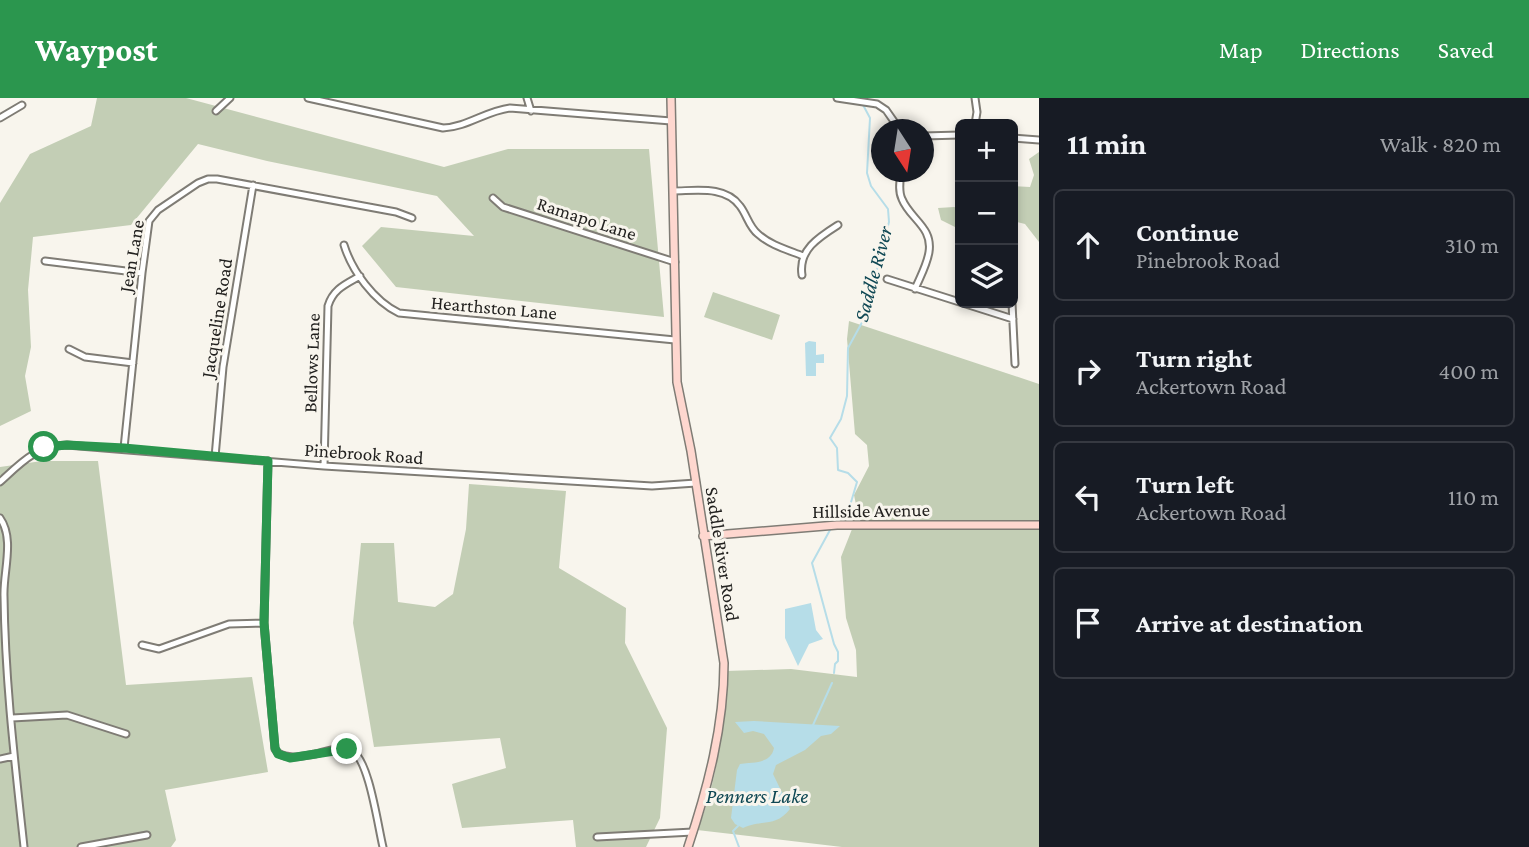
<!DOCTYPE html>
<html lang="en">
<head>
<meta charset="utf-8">
<style>
	:root { --surface:#171b24; --page:#242831; --text:#f1f3f6; --muted:#9ea1a6; --line:#363941; --accent:#2b964e }
	body { margin:0; font-family:"Crimson Pro",serif; background:var(--page); color:var(--text) }
	.controls { position:absolute; right:21px; top:21px; display:grid; overflow:hidden; border-radius:10px; box-shadow:0 4px 10px #0003 }
	.controls button { width:63px; height:63px; display:grid; place-items:center; padding:0; border:0; border-bottom:2px solid var(--line); background:var(--surface); color:var(--text); font:35px sans-serif }
	.compass { position:absolute; left:871px; top:21px; width:63px; height:63px; border-radius:50%; background:var(--surface); box-shadow:0 4px 10px #0003; rotate:168deg }
	.stop { position:absolute; width:21px; height:21px; margin:-16px; border:5px solid #2b964e; border-radius:50%; background:#fff }
	.stop.end { background:#2b964e; border-color:#fff; box-shadow:0 2px 7px #0008 }
	.list { margin:0; padding:0; list-style:none }
	h2 { display:flex; justify-content:space-between; align-items:center; height:91px; margin:0; padding:0 28px; font-size:30px }
	h2 small { font-size:23px; font-weight:400; color:var(--muted) }
	.list li { display:grid; grid-template-columns:46px 1fr auto; gap:21px; align-items:center; box-sizing:border-box; height:112px; margin:0 14px 14px; padding:0 14px; border:2px solid var(--line); border-radius:10px }
	.list b { display:block; font-size:26px; white-space:nowrap }
	.list p { margin:0; font-size:23px; white-space:nowrap; color:var(--muted) }
	.list em { font-size:23px; font-style:normal; color:var(--muted) }
	.icon { flex:none; width:38px; height:38px; fill:none; stroke:currentColor; stroke-width:2; stroke-linecap:round; stroke-linejoin:round }
	.map { position:relative; flex:none; width:1039px; height:749px; overflow:hidden }
	header { display:flex; align-items:center; gap:42px; box-sizing:border-box; height:98px; padding:0 35px; background:var(--accent); color:#fff }
	header strong { font-size:33px }
	nav { display:flex; gap:38px; margin-inline-start:auto; font-size:24px }
	main { display:flex }
	aside { flex:1; background:var(--surface) }
	.map>svg:first-child { display:block }
	.green { fill:#c3ceb5 }
	.water { fill:#b6dde8 }
	.lines { fill:none; stroke-linecap:round; stroke-linejoin:round }
	.stream { stroke:#b6dde8; stroke-width:2 }
	.street-casing { stroke:#7f7c75; stroke-width:9 }
	.secondary-casing { stroke:#7f7c75; stroke-width:10 }
	.street { stroke:#fff; stroke-width:5 }
	.secondary { stroke:#fed7cf; stroke-width:7 }
	.route { stroke:#2b964e; stroke-width:9 }
	.labels { text-anchor:middle; stroke-width:6; stroke-linejoin:round; paint-order:stroke }
	.street-label { font-size:19px; fill:#22211f; stroke:#f8f5ed }
	.water-label { font-size:21px; font-style:italic; fill:#0e4753; stroke:#f8f5ed }
</style>
</head>
<body>
<header>
<strong>Waypost</strong>
<nav><a>Map</a><a>Directions</a><a>Saved</a></nav>
</header>
<main>
<div class="map">
<svg width="1039" height="749" viewBox="0 0 1039 749">
	<rect width="100%" height="100%" fill="#f8f5ed"/>
	<path class="green" d="M97,0H186L444,69L508,51H649L664,219L396,189L362,148L381,129L474,138L437,98L267,63L198,46L131,127L33,139L28,192L31,249L25,278L31,313L0,328V105L30,56L91,28Z
		M1039,54V144L1025,126L1013,123V88L1030,89L1034,77L1029,61Z
		M954,109L960,110V144L959,131L941,122L938,110Z
		M713,194L780,217L772,242L704,219Z
		M849,223L1039,286V749H842L697,732C717,688 725,621 726,573L791,571L857,579L856,552L846,520L841,459L858,416L854,397L869,368L867,347L855,336L847,241Z
		M42,363H98L126,587L252,579L268,674L165,692L176,742L171,749H0V369Z
		M469,386L566,393L559,470L626,510L625,545L667,630L660,720L646,749H576L573,722L462,730L452,686L506,670L500,640L374,649L353,525L361,445H394L398,504L435,509L453,496L466,431Z"/>
	<path class="water" d="M809,243L816,244V257L824,256V265H816V278H806L805,245Z
		M811,505L816,532L823,541L809,546L798,568L785,540V511Z
		M754,623L840,628L831,636L821,638L805,652L776,667L773,676L790,711C775,730 762,721 743,730L735,726L731,720L737,672L740,666C753,664 771,666 774,650L764,636L753,633L744,635L735,624Z"/>
	<g class="lines">
		<path class="stream" d="M835,424L839,417L849,411L857,384L848,375L838,372L837,350L830,340L841,321L847,298L848,250L865,219L889,124L888,111L871,88L867,75L870,20L862,5
			M830,432L812,465L834,546L838,554V563L835,566L834,575
			M813,627L832,585
			M738,728L733,733L739,749"/>
		<defs>
			<path id="street" d="M308,0L443,30C467,29 486,13 510,10L671,23
				M527,0L531,13
				M837,0L877,6L886,12L900,32
				M975,0L977,14L975,26
				M216,13L230,0
				M0,20L22,7
				M923,38L960,37
				M1013,40L1039,42
				M901,74C900,83 898,93 902,101C910,121 933,129 929,154C927,167 920,179 915,191
				M673,93C695,93 725,87 740,108C747,117 749,129 758,136C770,147 788,152 803,158
				M493,100L503,109L675,164
				M344,147C352,173 374,203 399,215L675,242
				M45,163L142,175
				M802,177C798,152 819,139 838,127
				M887,181L1013,221
				M1012,205L1015,266
				M69,251L85,259L133,265
				M124,350L142,175L149,123L158,112L198,85L208,81H217L396,114L412,120
				M215,359L223,269L253,87
				M268,363L264,525L275,651L278,655C290,662 302,658 315,656C325,654 342,647 352,653C369,661 378,729 383,749
				M324,368L328,208C333,191 346,186 360,178
				M0,384C22,364 36,348 67,347L324,368L652,388L696,385
				M0,420C15,441 3,474 4,498C5,582 15,666 24,749
				M142,547L159,551L229,526L264,525
				M12,620L67,617L126,636
				M0,661L14,658
				M597,739L693,734
				M81,749L147,737"/>
			<path id="secondary" d="M671,0L677,284L691,353L724,565C724,628 708,689 688,749
				M703,438L837,427H1039"/>
		</defs>
		<use href="#street" class="street-casing"/>
		<use href="#secondary" class="secondary-casing"/>
		<use href="#street" class="street"/>
		<use href="#secondary" class="secondary"/>
	</g>
	<g class="lines">
		<path class="route" d="M44,349L67,347L124,350L268,363L264,525L275,650L278,656L290,660L347,651"/>
	</g>
	<g class="labels">
		<g class="street-label">
			<text transform="translate(587 120) rotate(18)" y="7">Ramapo Lane</text>
			<text transform="translate(131 158) rotate(-80)" y="7">Jean Lane</text>
			<text transform="translate(494 209) rotate(5)" y="7">Hearthston Lane</text>
			<text transform="translate(216 220) rotate(-81)" y="7">Jacqueline Road</text>
			<text transform="translate(311 265) rotate(-88)" y="7">Bellows Lane</text>
			<text transform="translate(364 355) rotate(4)" y="7">Pinebrook Road</text>
			<text transform="translate(871 412) rotate(-1)" y="7">Hillside Avenue</text>
			<text transform="translate(723 456) rotate(81)" y="7">Saddle River Road</text>
		</g>
		<g class="water-label">
			<text transform="translate(873 176) rotate(-75)" y="7">Saddle River</text>
			<text x="757" y="705">Penners Lake</text>
		</g>
	</g>
</svg>
<div class="controls">
<button>+</button>
<button>−</button>
<button><svg class="icon" aria-label="layers" viewBox="0 0 24 24"><path d="M12 4l9 5-9 5-9-5zM3 14l9 5 9-5"/></svg></button>
</div>
<svg class="compass" viewBox="-18 -18 36 36"><path d="M0-13l5 13h-10z" fill="#e53935"/><path d="M0 13l5-13h-10z" fill="#9ea1a6"/></svg>
<div class="stop" style="left:44px;top:349px"></div>
<div class="stop end" style="left:347px;top:651px"></div>
</div>
<aside>
<h2>11 min<small>Walk · 820 m</small></h2>
<ul class="list">
<li><svg class="icon" aria-label="ahead" viewBox="0 0 24 24"><path d="M12 20V5M6 11l6-6 6 6"/></svg><div><b>Continue</b><p>Pinebrook Road</p></div><em>310 m</em></li>
<li><svg class="icon" aria-label="right" viewBox="0 0 24 24"><path d="M7 20v-9h11M14 6l5 5-5 5"/></svg><div><b>Turn right</b><p>Ackertown Road</p></div><em>400 m</em></li>
<li><svg class="icon" aria-label="left" viewBox="0 0 24 24"><path d="M17 20v-9H6M10 6l-5 5 5 5"/></svg><div><b>Turn left</b><p>Ackertown Road</p></div><em>110 m</em></li>
<li><svg class="icon" aria-label="arrive" viewBox="0 0 24 24"><path d="M6 21V4h12l-3 4 3 4H6"/></svg><div><b>Arrive at destination</b></div></li>
</ul>
</aside>
</main>
</body>
</html>
